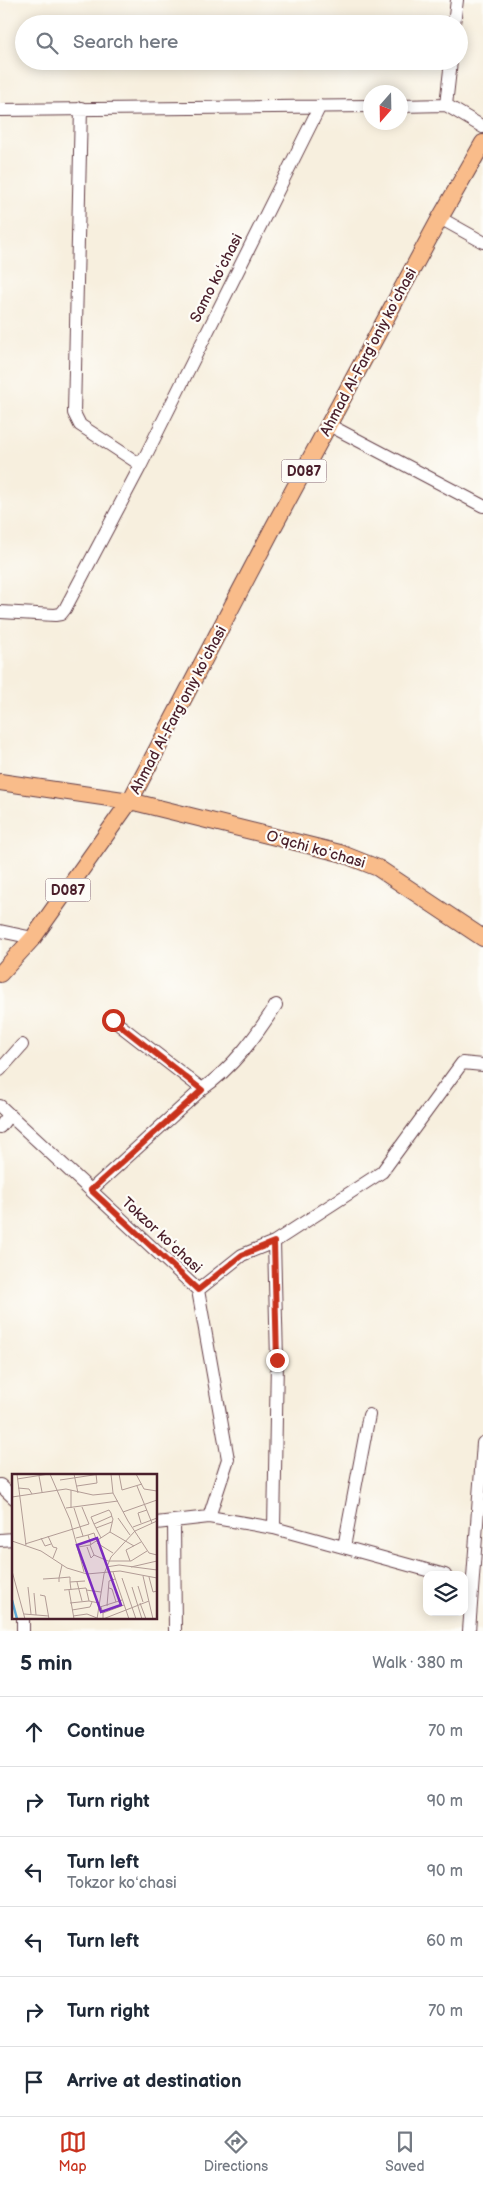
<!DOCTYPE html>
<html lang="en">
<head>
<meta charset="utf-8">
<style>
	:root { --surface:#fff; --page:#f2f2f3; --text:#1f2937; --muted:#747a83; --line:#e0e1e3; --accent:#c8321e }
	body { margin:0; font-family:"Balsamiq Sans",sans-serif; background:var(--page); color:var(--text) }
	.controls { position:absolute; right:15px; bottom:15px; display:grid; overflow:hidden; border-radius:10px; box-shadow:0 2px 12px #0003 }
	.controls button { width:45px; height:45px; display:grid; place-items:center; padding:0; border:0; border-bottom:1px solid var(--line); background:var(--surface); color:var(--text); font:25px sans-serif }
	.compass { position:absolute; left:363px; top:85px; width:45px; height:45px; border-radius:50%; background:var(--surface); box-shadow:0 2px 12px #0003; rotate:200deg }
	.stop { position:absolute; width:15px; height:15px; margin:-11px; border:4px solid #c8321e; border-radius:50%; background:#fff }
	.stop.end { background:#c8321e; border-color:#fff; box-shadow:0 1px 5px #0008 }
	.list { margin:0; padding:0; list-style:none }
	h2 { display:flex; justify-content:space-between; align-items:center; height:65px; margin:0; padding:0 20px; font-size:21px }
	h2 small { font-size:16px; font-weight:400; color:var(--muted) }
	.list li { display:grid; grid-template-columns:32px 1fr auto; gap:15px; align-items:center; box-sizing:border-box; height:70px; padding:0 20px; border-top:1px solid var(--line) }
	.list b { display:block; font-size:19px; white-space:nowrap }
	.list p { margin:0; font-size:16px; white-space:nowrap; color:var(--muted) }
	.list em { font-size:16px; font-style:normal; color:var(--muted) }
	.icon { flex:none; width:28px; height:28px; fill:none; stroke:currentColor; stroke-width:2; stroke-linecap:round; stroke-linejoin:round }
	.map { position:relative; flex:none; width:483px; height:1631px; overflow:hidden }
	.search { position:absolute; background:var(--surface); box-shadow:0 2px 12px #0003; left:15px; right:15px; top:15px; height:55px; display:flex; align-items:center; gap:12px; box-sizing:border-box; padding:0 18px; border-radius:28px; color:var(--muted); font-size:19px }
	.sheet { height:485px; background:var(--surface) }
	nav { display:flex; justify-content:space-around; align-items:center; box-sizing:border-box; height:70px; border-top:1px solid var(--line); background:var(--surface); font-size:14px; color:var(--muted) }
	nav a { display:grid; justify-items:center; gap:2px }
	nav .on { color:var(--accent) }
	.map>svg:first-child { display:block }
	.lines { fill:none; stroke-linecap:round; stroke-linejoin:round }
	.minor-casing { stroke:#643e46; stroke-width:14 }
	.major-casing { stroke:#643e46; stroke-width:18 }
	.minor { stroke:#fff; stroke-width:12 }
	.major { stroke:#f9bc8a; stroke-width:16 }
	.route { stroke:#c8321e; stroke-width:6 }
	.labels { text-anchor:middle; stroke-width:4.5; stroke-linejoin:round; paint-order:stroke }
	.shield { fill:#fdfcf7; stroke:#806168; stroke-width:1 }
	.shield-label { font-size:14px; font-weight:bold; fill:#4a1f2b }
	.street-label { font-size:15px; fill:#4a1f2b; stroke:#fdfcf7 }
	.inset-river { fill:none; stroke:#5faad7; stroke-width:2.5 }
	.inset-road { fill:none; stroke:#b29c96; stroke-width:1 }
	.view { fill:#7b2cbf; fill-opacity:0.15; stroke:#7b2cbf; stroke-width:2.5 }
	.inset-edge { fill:none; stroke:#4a1f2b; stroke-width:2.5 }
</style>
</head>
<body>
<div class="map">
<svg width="483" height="1631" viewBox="0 0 483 1631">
	<rect width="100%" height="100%" fill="#fdfcf7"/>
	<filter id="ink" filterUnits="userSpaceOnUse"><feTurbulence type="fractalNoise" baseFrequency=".02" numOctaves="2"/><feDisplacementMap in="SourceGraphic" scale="10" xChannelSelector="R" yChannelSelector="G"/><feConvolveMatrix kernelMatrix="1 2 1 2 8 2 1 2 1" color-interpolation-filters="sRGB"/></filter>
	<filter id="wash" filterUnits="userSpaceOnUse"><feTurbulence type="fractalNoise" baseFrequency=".0096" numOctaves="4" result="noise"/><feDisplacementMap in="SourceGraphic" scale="20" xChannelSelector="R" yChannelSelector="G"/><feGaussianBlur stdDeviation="1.12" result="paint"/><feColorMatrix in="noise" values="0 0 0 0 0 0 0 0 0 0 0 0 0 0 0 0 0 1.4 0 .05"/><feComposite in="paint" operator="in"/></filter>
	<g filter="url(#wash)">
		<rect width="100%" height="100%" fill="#f7efde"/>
	</g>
	<g filter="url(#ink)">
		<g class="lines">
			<defs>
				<path id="minor" d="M454,24L457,0
					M446,105L451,61
					M400,106L446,105L483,127
					M81,108L74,413L80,425L141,465
					M0,110L370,106
					M440,218L483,242
					M329,425L483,506
					M0,612L55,615L61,614L65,609L141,465L320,106
					M0,931L33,938
					M113,1020L202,1089C233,1068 256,1036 276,1005
					M0,1070L22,1045
					M0,1106L198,1290L228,1459L209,1517
					M0,1127L9,1115
					M91,1190L202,1089
					M274,1242L382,1172L462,1063L483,1065
					M198,1290L242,1255L274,1242L277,1360L274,1528
					M0,1485L14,1498
					M174,1521L175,1631
					M156,1523L209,1517L274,1528L445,1575
					M0,1540L14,1539
					M344,1547L369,1415
					M23,1617V1631
					M469,1631L483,1443"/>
				<path id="major" d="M0,782L130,801L340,853L378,868L483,938
					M0,974L33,938L130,801L274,526L440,218L483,143"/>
			</defs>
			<use href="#minor" class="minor-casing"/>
			<use href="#major" class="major-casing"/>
			<use href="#minor" class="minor"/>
			<use href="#major" class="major"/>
		</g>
	</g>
	<g class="lines" filter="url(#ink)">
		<path class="route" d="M113,1020L202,1090L91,1190L198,1290L242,1255L274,1242L277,1360"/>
	</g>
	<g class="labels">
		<g class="shield">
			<rect x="281.5" y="459.5" width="45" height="23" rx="4"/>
			<rect x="45.5" y="878.5" width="45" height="23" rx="4"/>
		</g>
		<g class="shield-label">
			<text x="304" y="476">D087</text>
			<text x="68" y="895">D087</text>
		</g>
		<g class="street-label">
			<text transform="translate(216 278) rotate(-63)" y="5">Samo koʻchasi</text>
			<text transform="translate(368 352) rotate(-62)" y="5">Ahmad Al-Fargʻoniy koʻchasi</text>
			<text transform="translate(178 710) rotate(-62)" y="5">Ahmad Al-Fargʻoniy koʻchasi</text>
			<text transform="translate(316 849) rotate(16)" y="5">Oʻqchi koʻchasi</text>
			<text transform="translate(162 1235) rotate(43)" y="5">Tokzor koʻchasi</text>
		</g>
	</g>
	<g transform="translate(12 1474)">
		<rect width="145" height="145" fill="#f7efde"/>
		<path class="inset-river" d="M0,126L5,145"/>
		<path class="inset-road" d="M5,0L14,71M38,0L58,46L72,98M62,0L66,19M99,0L101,19L116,47L137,79L145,81M107,0L110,16L130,10M124,0L132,15L145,17M27,2L30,18M5,5L37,0M48,6L88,0M65,12L85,9L84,0M125,12L140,49M6,14L17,15L20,20M59,16V34M0,23L54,15L81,21L101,19M54,34L106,27M62,34L71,62M111,38L145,26M106,44L118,61M129,49L126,39L135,36M82,50L89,64M121,53L145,44M84,54L100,48M98,58L101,45L100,43L99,39L97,36L79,43L82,50L100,42M76,61L82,59L85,68M36,62L41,73L45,74L41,84M29,64L33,72L39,70M64,64L76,61L79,71M0,67L29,77L55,94L75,100L108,97L145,104M85,69L101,79M13,70L77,50L70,33M78,71L82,81L96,87H119L135,77M66,73L78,71L98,58L122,72M75,73L79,84L82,81M118,87L114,76L129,68M50,91L47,104L58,103V108M94,93L107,91L145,96M119,93L145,87M0,97L13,145M101,98L117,145M131,102L141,145M137,103L141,118L145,117M110,104L124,145M31,105L47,104V108M65,108L70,127M126,112L131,128M16,113L19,140M120,113L130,145M97,114L100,115L104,128M52,116L74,114L77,127L87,129M57,116L62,145M59,116L58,108L73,107M74,116L89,118M22,119L24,141M28,121L33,122L37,145M58,129L77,127M128,129L134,145M95,132L97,107L103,105M88,133L110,126M89,133L91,139L112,131M60,136L78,133L80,128M91,138V145L137,127M12,140L37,142M61,142L75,140L85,144M85,145L92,100L99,83L123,57L145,47"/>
		<path class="view" d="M85,64L109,131L89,138L65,71Z"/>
		<rect width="145" height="145" class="inset-edge"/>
	</g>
</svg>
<div class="controls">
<button><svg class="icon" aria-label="layers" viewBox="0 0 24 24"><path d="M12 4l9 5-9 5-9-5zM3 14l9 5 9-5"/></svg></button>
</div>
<svg class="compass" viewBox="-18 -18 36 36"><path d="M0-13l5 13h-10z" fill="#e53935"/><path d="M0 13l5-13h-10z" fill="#747a83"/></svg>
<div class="stop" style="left:113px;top:1020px"></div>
<div class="stop end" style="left:277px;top:1360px"></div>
<div class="search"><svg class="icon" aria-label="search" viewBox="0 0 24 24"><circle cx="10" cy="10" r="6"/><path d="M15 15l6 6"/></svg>Search here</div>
</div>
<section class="sheet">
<h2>5 min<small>Walk · 380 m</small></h2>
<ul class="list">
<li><svg class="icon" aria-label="ahead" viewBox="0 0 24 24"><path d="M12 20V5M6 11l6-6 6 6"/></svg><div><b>Continue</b></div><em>70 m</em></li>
<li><svg class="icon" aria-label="right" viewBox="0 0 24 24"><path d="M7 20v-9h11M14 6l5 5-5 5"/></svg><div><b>Turn right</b></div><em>90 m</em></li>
<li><svg class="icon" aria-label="left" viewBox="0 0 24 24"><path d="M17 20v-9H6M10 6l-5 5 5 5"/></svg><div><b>Turn left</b><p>Tokzor koʻchasi</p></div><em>90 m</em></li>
<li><svg class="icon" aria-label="left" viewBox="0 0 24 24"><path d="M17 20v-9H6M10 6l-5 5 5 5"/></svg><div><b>Turn left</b></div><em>60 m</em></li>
<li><svg class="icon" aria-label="right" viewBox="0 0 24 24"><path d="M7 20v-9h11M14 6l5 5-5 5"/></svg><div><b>Turn right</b></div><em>70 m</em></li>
<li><svg class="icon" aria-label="arrive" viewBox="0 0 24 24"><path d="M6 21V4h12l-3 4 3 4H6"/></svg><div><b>Arrive at destination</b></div></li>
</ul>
</section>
<nav>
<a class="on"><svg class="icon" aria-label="map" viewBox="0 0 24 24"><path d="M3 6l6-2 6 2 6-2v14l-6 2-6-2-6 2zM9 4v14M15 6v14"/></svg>Map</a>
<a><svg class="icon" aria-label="directions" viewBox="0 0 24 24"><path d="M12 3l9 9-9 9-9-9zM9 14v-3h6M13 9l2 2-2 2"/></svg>Directions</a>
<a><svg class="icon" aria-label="saved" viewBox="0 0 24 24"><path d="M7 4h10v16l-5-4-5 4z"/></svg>Saved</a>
</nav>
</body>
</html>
